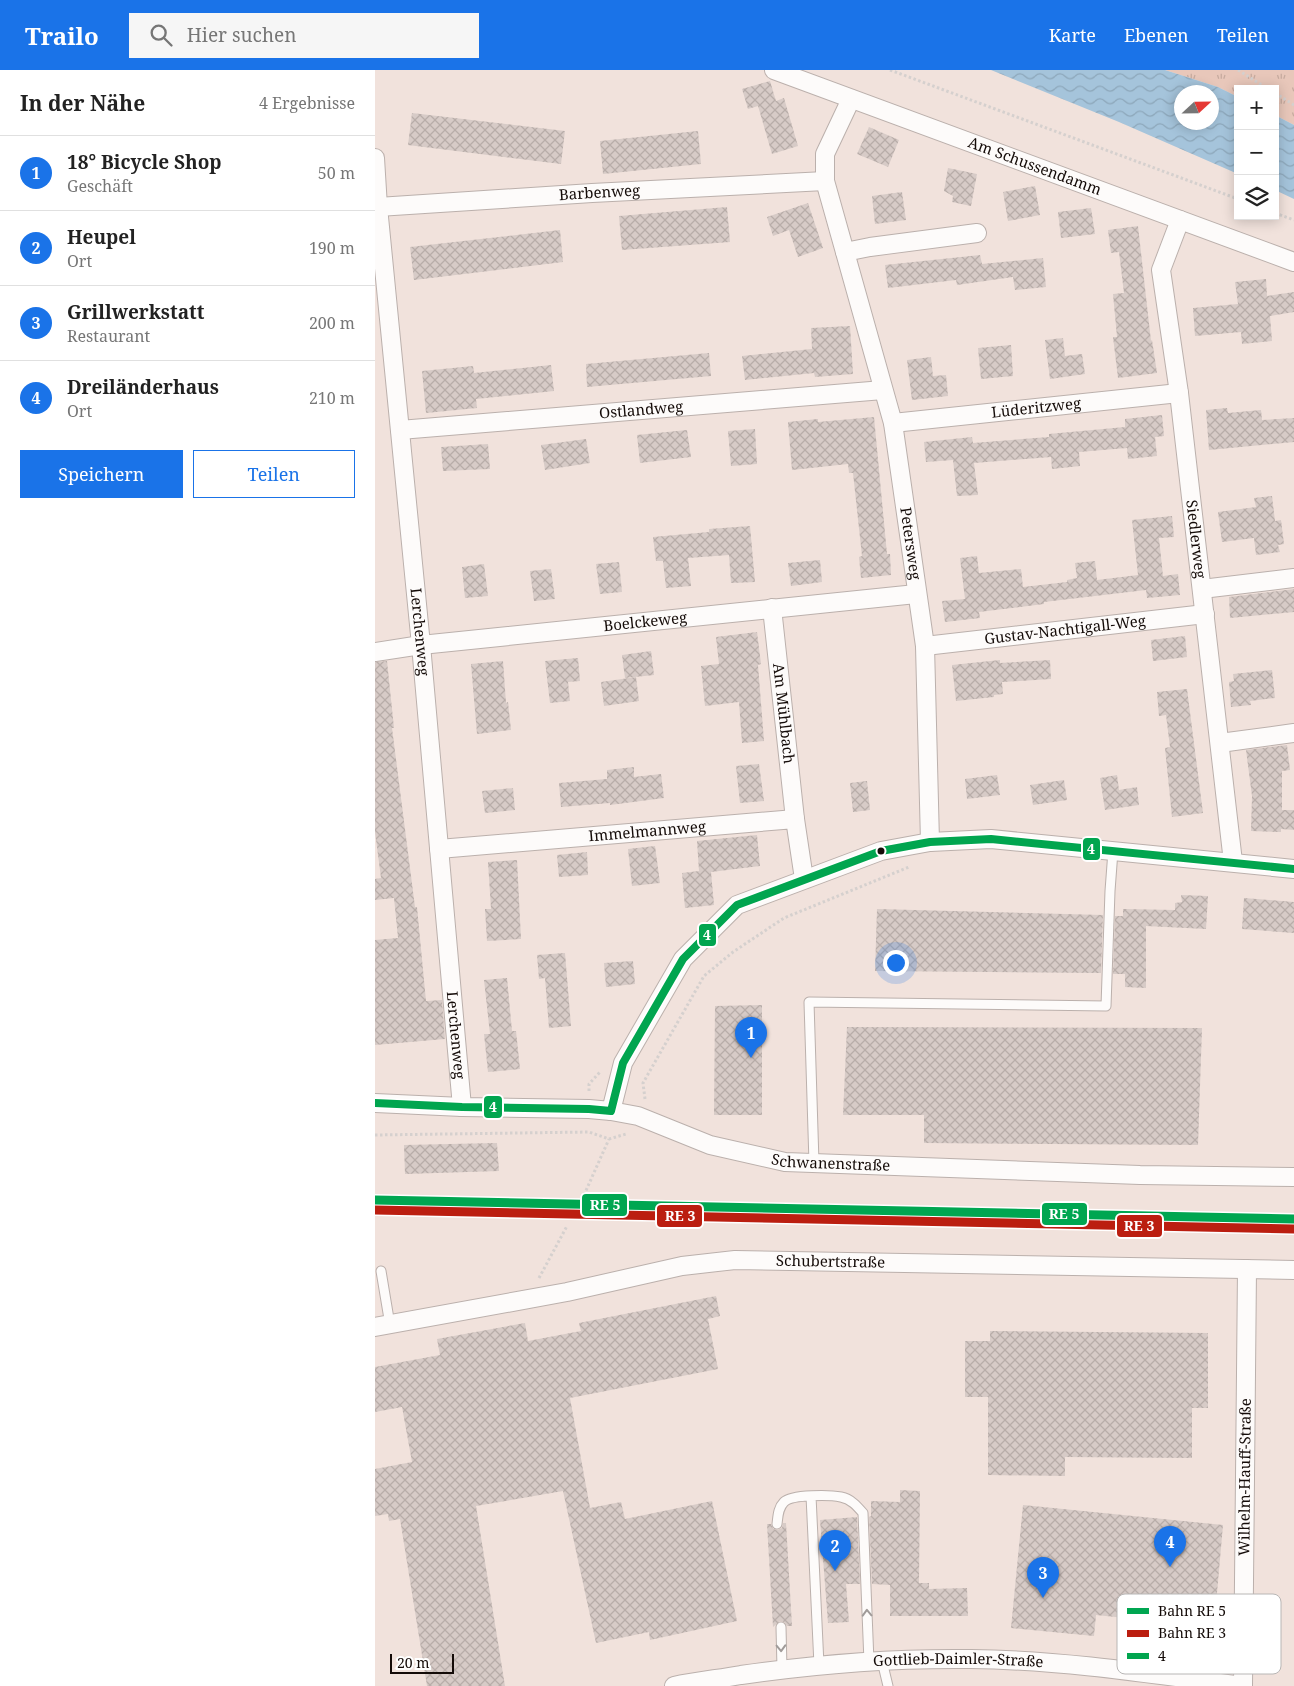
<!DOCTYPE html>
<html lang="de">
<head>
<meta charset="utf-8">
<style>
	:root { --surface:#fff; --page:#f6f6f6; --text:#222; --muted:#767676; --line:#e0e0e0; --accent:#1a73e8 }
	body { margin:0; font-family:"Noto Serif",serif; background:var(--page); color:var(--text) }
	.controls { position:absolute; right:15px; top:15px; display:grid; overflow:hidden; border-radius:0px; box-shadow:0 2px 12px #0003 }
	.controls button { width:45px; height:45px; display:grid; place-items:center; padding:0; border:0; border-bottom:1px solid var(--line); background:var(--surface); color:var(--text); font:25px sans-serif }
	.compass { position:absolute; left:799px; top:15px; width:45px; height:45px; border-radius:50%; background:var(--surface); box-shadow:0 2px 12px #0003; rotate:68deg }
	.scale { position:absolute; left:15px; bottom:12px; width:64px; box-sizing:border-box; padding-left:5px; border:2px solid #140b08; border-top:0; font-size:14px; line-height:18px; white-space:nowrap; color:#140b08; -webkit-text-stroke:4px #fff; paint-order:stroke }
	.you { position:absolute; left:520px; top:892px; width:18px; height:18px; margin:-12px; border:4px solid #fff; border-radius:50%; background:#1a73e8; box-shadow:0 0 0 8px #1a73e833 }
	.badge { display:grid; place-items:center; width:32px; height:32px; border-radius:50%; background:var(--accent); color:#fff; font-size:16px; font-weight:700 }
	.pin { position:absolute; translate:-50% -41px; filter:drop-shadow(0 1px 2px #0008) }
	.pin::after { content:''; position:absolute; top:26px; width:18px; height:15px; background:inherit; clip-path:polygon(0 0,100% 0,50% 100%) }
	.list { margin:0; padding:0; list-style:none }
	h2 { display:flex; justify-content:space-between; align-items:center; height:65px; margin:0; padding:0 20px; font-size:21px }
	h2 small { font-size:16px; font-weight:400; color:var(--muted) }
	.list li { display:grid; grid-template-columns:32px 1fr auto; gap:15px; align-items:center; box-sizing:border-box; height:75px; padding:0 20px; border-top:1px solid var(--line) }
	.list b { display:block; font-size:19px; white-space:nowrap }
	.list p { margin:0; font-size:16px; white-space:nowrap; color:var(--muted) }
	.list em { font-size:16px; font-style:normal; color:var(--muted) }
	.actions { display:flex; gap:10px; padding:15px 20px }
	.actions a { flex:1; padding:11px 0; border:1px solid var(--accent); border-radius:0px; text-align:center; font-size:18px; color:var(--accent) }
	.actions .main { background:var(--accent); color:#fff }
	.icon { flex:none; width:28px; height:28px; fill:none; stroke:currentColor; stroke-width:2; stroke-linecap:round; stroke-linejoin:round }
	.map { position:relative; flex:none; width:919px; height:1616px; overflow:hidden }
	header { display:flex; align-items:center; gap:30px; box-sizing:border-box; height:70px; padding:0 25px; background:var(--accent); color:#fff }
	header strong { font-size:24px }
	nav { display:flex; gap:28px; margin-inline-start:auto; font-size:18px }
	.search { width:350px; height:45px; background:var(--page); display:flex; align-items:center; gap:12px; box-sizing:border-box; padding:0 18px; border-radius:0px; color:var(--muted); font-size:19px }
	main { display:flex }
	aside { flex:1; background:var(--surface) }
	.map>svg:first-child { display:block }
	.park { fill:url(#park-tufts) }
	.water { fill:url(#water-waves); fill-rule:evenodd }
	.building { fill:url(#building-cross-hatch) }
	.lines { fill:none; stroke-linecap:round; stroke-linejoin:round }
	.service-casing { stroke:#bbb0ac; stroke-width:11 }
	.minor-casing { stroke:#bbb0ac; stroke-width:20 }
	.path { stroke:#d5d0ce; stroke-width:3; stroke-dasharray:2.5 2.5; stroke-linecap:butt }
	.service { stroke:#fdfbfa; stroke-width:9 }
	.minor { stroke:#fdfbfa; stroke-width:18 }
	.bus-1-casing { stroke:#fff; stroke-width:11 }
	.bus-1 { stroke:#01a54f; stroke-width:8 }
	.rail-1-casing { stroke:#fff; stroke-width:12 }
	.rail-2-casing { stroke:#fff; stroke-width:12 }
	.rail-1 { stroke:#00a651; stroke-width:9 }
	.rail-2 { stroke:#bb1e10; stroke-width:9 }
	.oneway { stroke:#a09b99 }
	.bus-dot { fill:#140b08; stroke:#fff; stroke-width:2 }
	.labels { text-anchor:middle; stroke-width:4; stroke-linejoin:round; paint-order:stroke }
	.street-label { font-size:15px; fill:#140b08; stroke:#fff }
	.key { fill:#fff; stroke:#b8b6b5; stroke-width:1 }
	.key-label { font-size:14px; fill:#140b08 }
	.line-badge { stroke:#fff; stroke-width:2 }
	.badge-label { font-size:14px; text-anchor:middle; font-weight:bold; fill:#fff }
</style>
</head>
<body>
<header>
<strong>Trailo</strong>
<div class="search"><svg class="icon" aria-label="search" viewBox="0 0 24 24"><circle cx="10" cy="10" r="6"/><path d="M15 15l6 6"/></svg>Hier suchen</div>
<nav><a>Karte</a><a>Ebenen</a><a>Teilen</a></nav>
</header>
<main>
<aside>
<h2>In der Nähe<small>4 Ergebnisse</small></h2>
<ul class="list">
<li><span class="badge">1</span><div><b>18° Bicycle Shop</b><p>Geschäft</p></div><em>50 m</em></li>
<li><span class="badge">2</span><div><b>Heupel</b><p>Ort</p></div><em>190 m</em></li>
<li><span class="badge">3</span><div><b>Grillwerkstatt</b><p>Restaurant</p></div><em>200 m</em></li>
<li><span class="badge">4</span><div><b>Dreiländerhaus</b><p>Ort</p></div><em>210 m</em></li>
</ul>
<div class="actions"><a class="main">Speichern</a><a>Teilen</a></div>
</aside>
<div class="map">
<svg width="919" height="1616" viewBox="0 0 919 1616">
	<defs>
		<pattern id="park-tufts" width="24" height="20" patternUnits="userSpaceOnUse" patternTransform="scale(1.25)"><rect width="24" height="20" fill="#e8c7ba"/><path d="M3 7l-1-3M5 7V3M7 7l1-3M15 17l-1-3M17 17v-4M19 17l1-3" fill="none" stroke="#c6aa9e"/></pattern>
		<pattern id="water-waves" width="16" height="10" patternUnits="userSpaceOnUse" patternTransform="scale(1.25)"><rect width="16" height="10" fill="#a5c4db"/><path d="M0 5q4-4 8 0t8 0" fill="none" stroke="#8da7ba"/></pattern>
		<pattern id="building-cross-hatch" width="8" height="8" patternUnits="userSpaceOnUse" patternTransform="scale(1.25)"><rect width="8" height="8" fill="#d7cbc7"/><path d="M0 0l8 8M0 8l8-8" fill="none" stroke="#b8ada9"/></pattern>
	</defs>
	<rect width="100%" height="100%" fill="#f1e2dc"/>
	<path class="park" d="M790,0H919V55L900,45V19H863V27L843,17Z"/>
	<path class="water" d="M616,0H790L843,17L863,27V104L744,52ZM806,22H836V52H806Z
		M900,45L919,55V129L900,120Z"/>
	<path class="building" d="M395,11L401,31L409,28L423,76L397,84L383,36L373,39L367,19Z
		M37,43L190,61L186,94L33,75Z
		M494,57L524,70L513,97L482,84Z
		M323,61L326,94L228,104L225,71Z
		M573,98L602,104L596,136L577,132L578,126L569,121Z
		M660,116L665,145L633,151L628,122Z
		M527,122L531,150L500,154L497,126Z
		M433,133L448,178L423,187L414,160L398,166L392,147Z
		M352,137L355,172L247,180L244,146Z
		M716,138L720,164L686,168L683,142Z
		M763,156L776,271L777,270L782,303L743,308L738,267H742L738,224L749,223L744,182L736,183L733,160Z
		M185,160L188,192L39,210L35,177Z
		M605,185L607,194L668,188L671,217L640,220L638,207L582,215L581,210L513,218L510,195Z
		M891,209L892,226L919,222V242L895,246L897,271L867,274L866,262L820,266L818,238L863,234L860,212Z
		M475,256L478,304L440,307L439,303L370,310L367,286L437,279L436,258Z
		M688,268L690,286L707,284L710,304L675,309L670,270Z
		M636,275L638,306L606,309L603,278Z
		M334,283L336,306L212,317L211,294Z
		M556,287L558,306L571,305L573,326L537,330L532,290Z
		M176,295L179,321L101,329L102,338L51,343L47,301L98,296L99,303Z
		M852,338L853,343L886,340L887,350L919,348V372L834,380L831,340Z
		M787,345L789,366L780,367L782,386L753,389L752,378L704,382L705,396L677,399L676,387L599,393L603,425L582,426L578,390L551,392L549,372L597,367L598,373L674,367V364L750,357V349Z
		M499,347L512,484H515L516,505L486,508L484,487L487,486L478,403H474L473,394L417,400L413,352L443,349V352Z
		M380,359L382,394L356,396L353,361Z
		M312,360L316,387L265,393L262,365Z
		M211,369L215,393L170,400L166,375Z
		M113,374L115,399L68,401L66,377Z
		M897,426L900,451L906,450L909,474L903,475L905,482L881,485L879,468L847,472L843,442L881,437L879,428Z
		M797,446L799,467L784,468L788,506L803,504L805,525L772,528L771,520L669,532V534L604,542L605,548L570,552L567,531L590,529L585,488L602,486L604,503L646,499L648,517L692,512V510L702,508L700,493L720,491L722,510L763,505L757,450Z
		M375,456L380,512L356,513L354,485L313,488L316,516L291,518L288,491H281L278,467L334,462V459Z
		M445,490L447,512L416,516L413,493Z
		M244,492L247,522L225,524L221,494Z
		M109,494L113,526L90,528L87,497Z
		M176,499L180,529L159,531L155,501Z
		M919,519V542L855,548L854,527Z
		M382,562L386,594L383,595L389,671L367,673L364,632L330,636L326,596L344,594L341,567Z
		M810,566L812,587L778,591L776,570Z
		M276,581L279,605L250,608L247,585Z
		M203,588L205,611L193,612L195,631L175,633L170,591Z
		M625,590V593L675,590L676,609L627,612L628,624L619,625V627L581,631L577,595Z
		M12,591L19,658H17L40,837H42L51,931L67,930L70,969L0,975V870L23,868L19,828L0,830V809L6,808L0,762V592Z
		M128,591L131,633L133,632L136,660L102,664L96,594Z
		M897,600L900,628L875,631L876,635L856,637L854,612L859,611L858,604Z
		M261,607L264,631L229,636L226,612Z
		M812,619L828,743L797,747L790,678L795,677L791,645L784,646L782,622Z
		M912,675L915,700L907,701V740H919V760L906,759V762L876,761L877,726L871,680Z
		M384,694L389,731L365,733L361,696Z
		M259,697V707L286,704L289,728L235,735V733L186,737L184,713L232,709V700Z
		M622,705L625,725L592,729L590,709Z
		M742,705L744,720L762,717L764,735L730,740L725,708Z
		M689,710L692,730L658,735L655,715Z
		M492,711L495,740L478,742L475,713Z
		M138,718L140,740L110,743L107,721Z
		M382,765L385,796L336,802L339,835L310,838L307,803L324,801L322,771Z
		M280,776L285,813L257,816L253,779Z
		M212,782L213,805L184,807L182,785Z
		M142,790L146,869L112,871L110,839H116L113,792Z
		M806,825L833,826L831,859L771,856V918L750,917V904H738L740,846H748V839L800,840V833L807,832Z
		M869,828L919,832V863L867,859Z
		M502,839L728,845L726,903L500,901Z
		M190,883L196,956L174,958L170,908L164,909L162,885Z
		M258,891L260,914L231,917L229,893Z
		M132,908L137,961H141L145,999L113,1002L109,964H115L109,910Z
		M387,935V1045H339L340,936Z
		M472,957L827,958L823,1075L549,1073V1045H468Z
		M122,1073L124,1101L30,1104L29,1075Z
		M341,1226L345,1246L333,1249L343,1299L195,1328L215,1438L246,1432L250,1449L337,1431L362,1551L275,1570L274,1562L221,1573L188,1421L101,1436L130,1616H52L25,1449L14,1451L13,1444L0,1446V1399L37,1392L27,1337L0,1342V1297L65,1285L62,1269L150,1253L153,1271L206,1261L204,1253Z
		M615,1261L833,1263V1338H817V1388L690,1387V1406L613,1405V1327H590V1271H615Z
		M525,1420L545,1421L544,1513H554V1519L592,1518L593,1546H515V1515L497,1514L494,1447L496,1446V1431L525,1432Z
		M648,1435L848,1455L839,1557L721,1545L719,1566L636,1558Z
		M482,1447L485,1514H471L474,1552L453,1553L445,1450Z
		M408,1453H411L417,1556H412L409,1552L405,1551L398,1557L392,1454H396L398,1459L402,1460L407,1458Z"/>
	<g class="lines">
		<defs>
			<path id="service" d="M439,1093L434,932L731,936L735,821L738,781
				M6,1201L15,1255
				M436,1426L444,1595
				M402,1454C403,1446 403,1438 409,1432C417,1424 456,1425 466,1427C476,1429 482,1436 488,1443L494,1592
				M406,1557L407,1599
				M507,1591L513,1616"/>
			<g id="minor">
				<path id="s1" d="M399,0L919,192"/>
				<path id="s2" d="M476,29L450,84V111L518,353L550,576L555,772"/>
				<path id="s3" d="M0,88L3,137L46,575L87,1037"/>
				<path id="s4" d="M3,137L217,123L450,111"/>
				<path id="s5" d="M805,150L786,200L804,323L858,792"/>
				<path d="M470,182L495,177L602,163"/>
				<path id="s6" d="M518,353L804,323"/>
				<path id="s7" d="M25,360L508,320"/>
				<path d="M827,519L919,508"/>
				<path id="s8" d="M397,538L420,749"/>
				<path id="s9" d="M550,576L830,544"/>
				<path id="s10" d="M0,582L46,575L541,524"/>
				<path d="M845,673L919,663"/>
				<path id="s11" d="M64,779L420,749L429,809"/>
				<path id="s12" d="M0,1033L87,1037L214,1039L236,1041L263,1046L335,1075L410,1092L765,1105L919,1107"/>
				<path d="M236,1041L248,993L308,889L362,835L506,781L555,772L616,769L919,799"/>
				<path id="s13" d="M0,1257L192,1222L307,1196L360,1190L919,1200"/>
				<path id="s14" d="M299,1616C321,1611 344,1609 366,1605C442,1594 519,1588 596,1589C687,1590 778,1604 868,1616"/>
				<path id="s15" d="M868,1616L872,1199"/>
			</g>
		</defs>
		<use href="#service" class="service-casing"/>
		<use href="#minor" class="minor-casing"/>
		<path class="path" d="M515,0L863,129
			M863,0L893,19
			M900,23L919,35
			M900,143L919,150
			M214,1021V1014L225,1002
			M270,1029L268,1013L329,906L358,882L409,848L534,797
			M0,1065L214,1062L234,1069L251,1064
			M209,1125L234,1069
			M164,1208L192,1156"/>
		<use href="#service" class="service"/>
		<use href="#minor" class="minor"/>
		<defs>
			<path id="bus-1" d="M0,1033L87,1037L214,1039L236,1041
				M236,1041L248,993L308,889L362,835L506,781L555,772L616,769L919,799"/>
		</defs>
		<use href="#bus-1" class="bus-1-casing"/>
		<use href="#bus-1" class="bus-1"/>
		<defs>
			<path id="rail-1" d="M0,1130L919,1149"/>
			<path id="rail-2" d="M0,1140L919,1159"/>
		</defs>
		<use href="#rail-1" class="rail-1-casing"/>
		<use href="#rail-2" class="rail-2-casing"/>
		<use href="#rail-1" class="rail-1"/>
		<use href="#rail-2" class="rail-2"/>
	</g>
	<defs><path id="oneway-chevron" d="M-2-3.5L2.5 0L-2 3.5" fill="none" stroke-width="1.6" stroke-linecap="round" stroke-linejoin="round" transform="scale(1.25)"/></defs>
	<g class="oneway">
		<use href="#oneway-chevron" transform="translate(492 1543) rotate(-92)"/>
		<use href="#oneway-chevron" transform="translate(406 1578) rotate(88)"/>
	</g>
	<circle class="bus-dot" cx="506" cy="781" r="4.5"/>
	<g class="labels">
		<g class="street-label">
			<text dy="5" stroke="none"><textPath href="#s1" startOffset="278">Am Schussendamm</textPath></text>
			<text dy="5" stroke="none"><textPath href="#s4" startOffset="222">Barbenweg</textPath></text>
			<text dy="5" stroke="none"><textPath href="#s6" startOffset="144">Lüderitzweg</textPath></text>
			<text dy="5" stroke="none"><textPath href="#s7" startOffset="242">Ostlandweg</textPath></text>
			<text dy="5" stroke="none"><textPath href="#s5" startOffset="325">Siedlerweg</textPath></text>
			<text dy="5" stroke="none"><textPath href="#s2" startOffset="461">Petersweg</textPath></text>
			<text dy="5" stroke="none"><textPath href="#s10" startOffset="272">Boelckeweg</textPath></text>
			<text dy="5" stroke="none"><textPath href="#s9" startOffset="141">Gustav-Nachtigall-Weg</textPath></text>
			<text dy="5" stroke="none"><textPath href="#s3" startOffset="476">Lerchenweg</textPath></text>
			<text dy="5" stroke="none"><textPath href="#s8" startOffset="106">Am Mühlbach</textPath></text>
			<text dy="5" stroke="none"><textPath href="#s11" startOffset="209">Immelmannweg</textPath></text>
			<text dy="5" stroke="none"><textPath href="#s3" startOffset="881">Lerchenweg</textPath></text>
			<text dy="5" stroke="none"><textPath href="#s12" startOffset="464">Schwanenstraße</textPath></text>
			<text dy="5" stroke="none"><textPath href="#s13" startOffset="462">Schubertstraße</textPath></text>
			<text dy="5" stroke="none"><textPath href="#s15" startOffset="209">Wilhelm-Hauff-Straße</textPath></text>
			<text dy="5" stroke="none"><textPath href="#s14" startOffset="286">Gottlieb-Daimler-Straße</textPath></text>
		</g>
	</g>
	<rect x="742" y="1524" width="164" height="80" rx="8" class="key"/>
	<rect x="752" y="1538" width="22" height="6" fill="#00a651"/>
	<rect x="752" y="1560" width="22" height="7" fill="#bb1e10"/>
	<rect x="752" y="1583" width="22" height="6" fill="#01a54f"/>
	<g class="key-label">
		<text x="783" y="1546">Bahn RE 5</text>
		<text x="783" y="1568">Bahn RE 3</text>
		<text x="783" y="1591">4</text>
	</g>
	<g class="line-badge">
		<rect x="707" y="767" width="19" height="24" rx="5" fill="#01a54f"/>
		<rect x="323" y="853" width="19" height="24" rx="5" fill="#01a54f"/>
		<rect x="108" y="1025" width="20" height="24" rx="5" fill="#01a54f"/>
		<rect x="206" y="1123" width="47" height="24" rx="5" fill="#00a651"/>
		<rect x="666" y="1132" width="47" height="24" rx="5" fill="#00a651"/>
		<rect x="281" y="1134" width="47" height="24" rx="5" fill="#bb1e10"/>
		<rect x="741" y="1144" width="47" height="24" rx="5" fill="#bb1e10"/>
	</g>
	<g class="badge-label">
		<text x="716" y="784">4</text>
		<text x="332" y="870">4</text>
		<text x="118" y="1042">4</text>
		<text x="230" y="1140">RE 5</text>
		<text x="689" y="1149">RE 5</text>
		<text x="305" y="1151">RE 3</text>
		<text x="764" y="1161">RE 3</text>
	</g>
</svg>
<div class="controls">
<button>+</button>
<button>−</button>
<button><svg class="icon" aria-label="layers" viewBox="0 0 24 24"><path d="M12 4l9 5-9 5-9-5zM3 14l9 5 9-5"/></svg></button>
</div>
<svg class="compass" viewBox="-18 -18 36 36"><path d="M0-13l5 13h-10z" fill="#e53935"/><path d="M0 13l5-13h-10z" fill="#767676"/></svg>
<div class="scale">20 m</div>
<div class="you"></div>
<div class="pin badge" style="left:376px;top:988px">1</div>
<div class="pin badge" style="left:460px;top:1501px">2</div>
<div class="pin badge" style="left:668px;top:1528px">3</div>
<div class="pin badge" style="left:795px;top:1497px">4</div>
</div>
</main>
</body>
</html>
